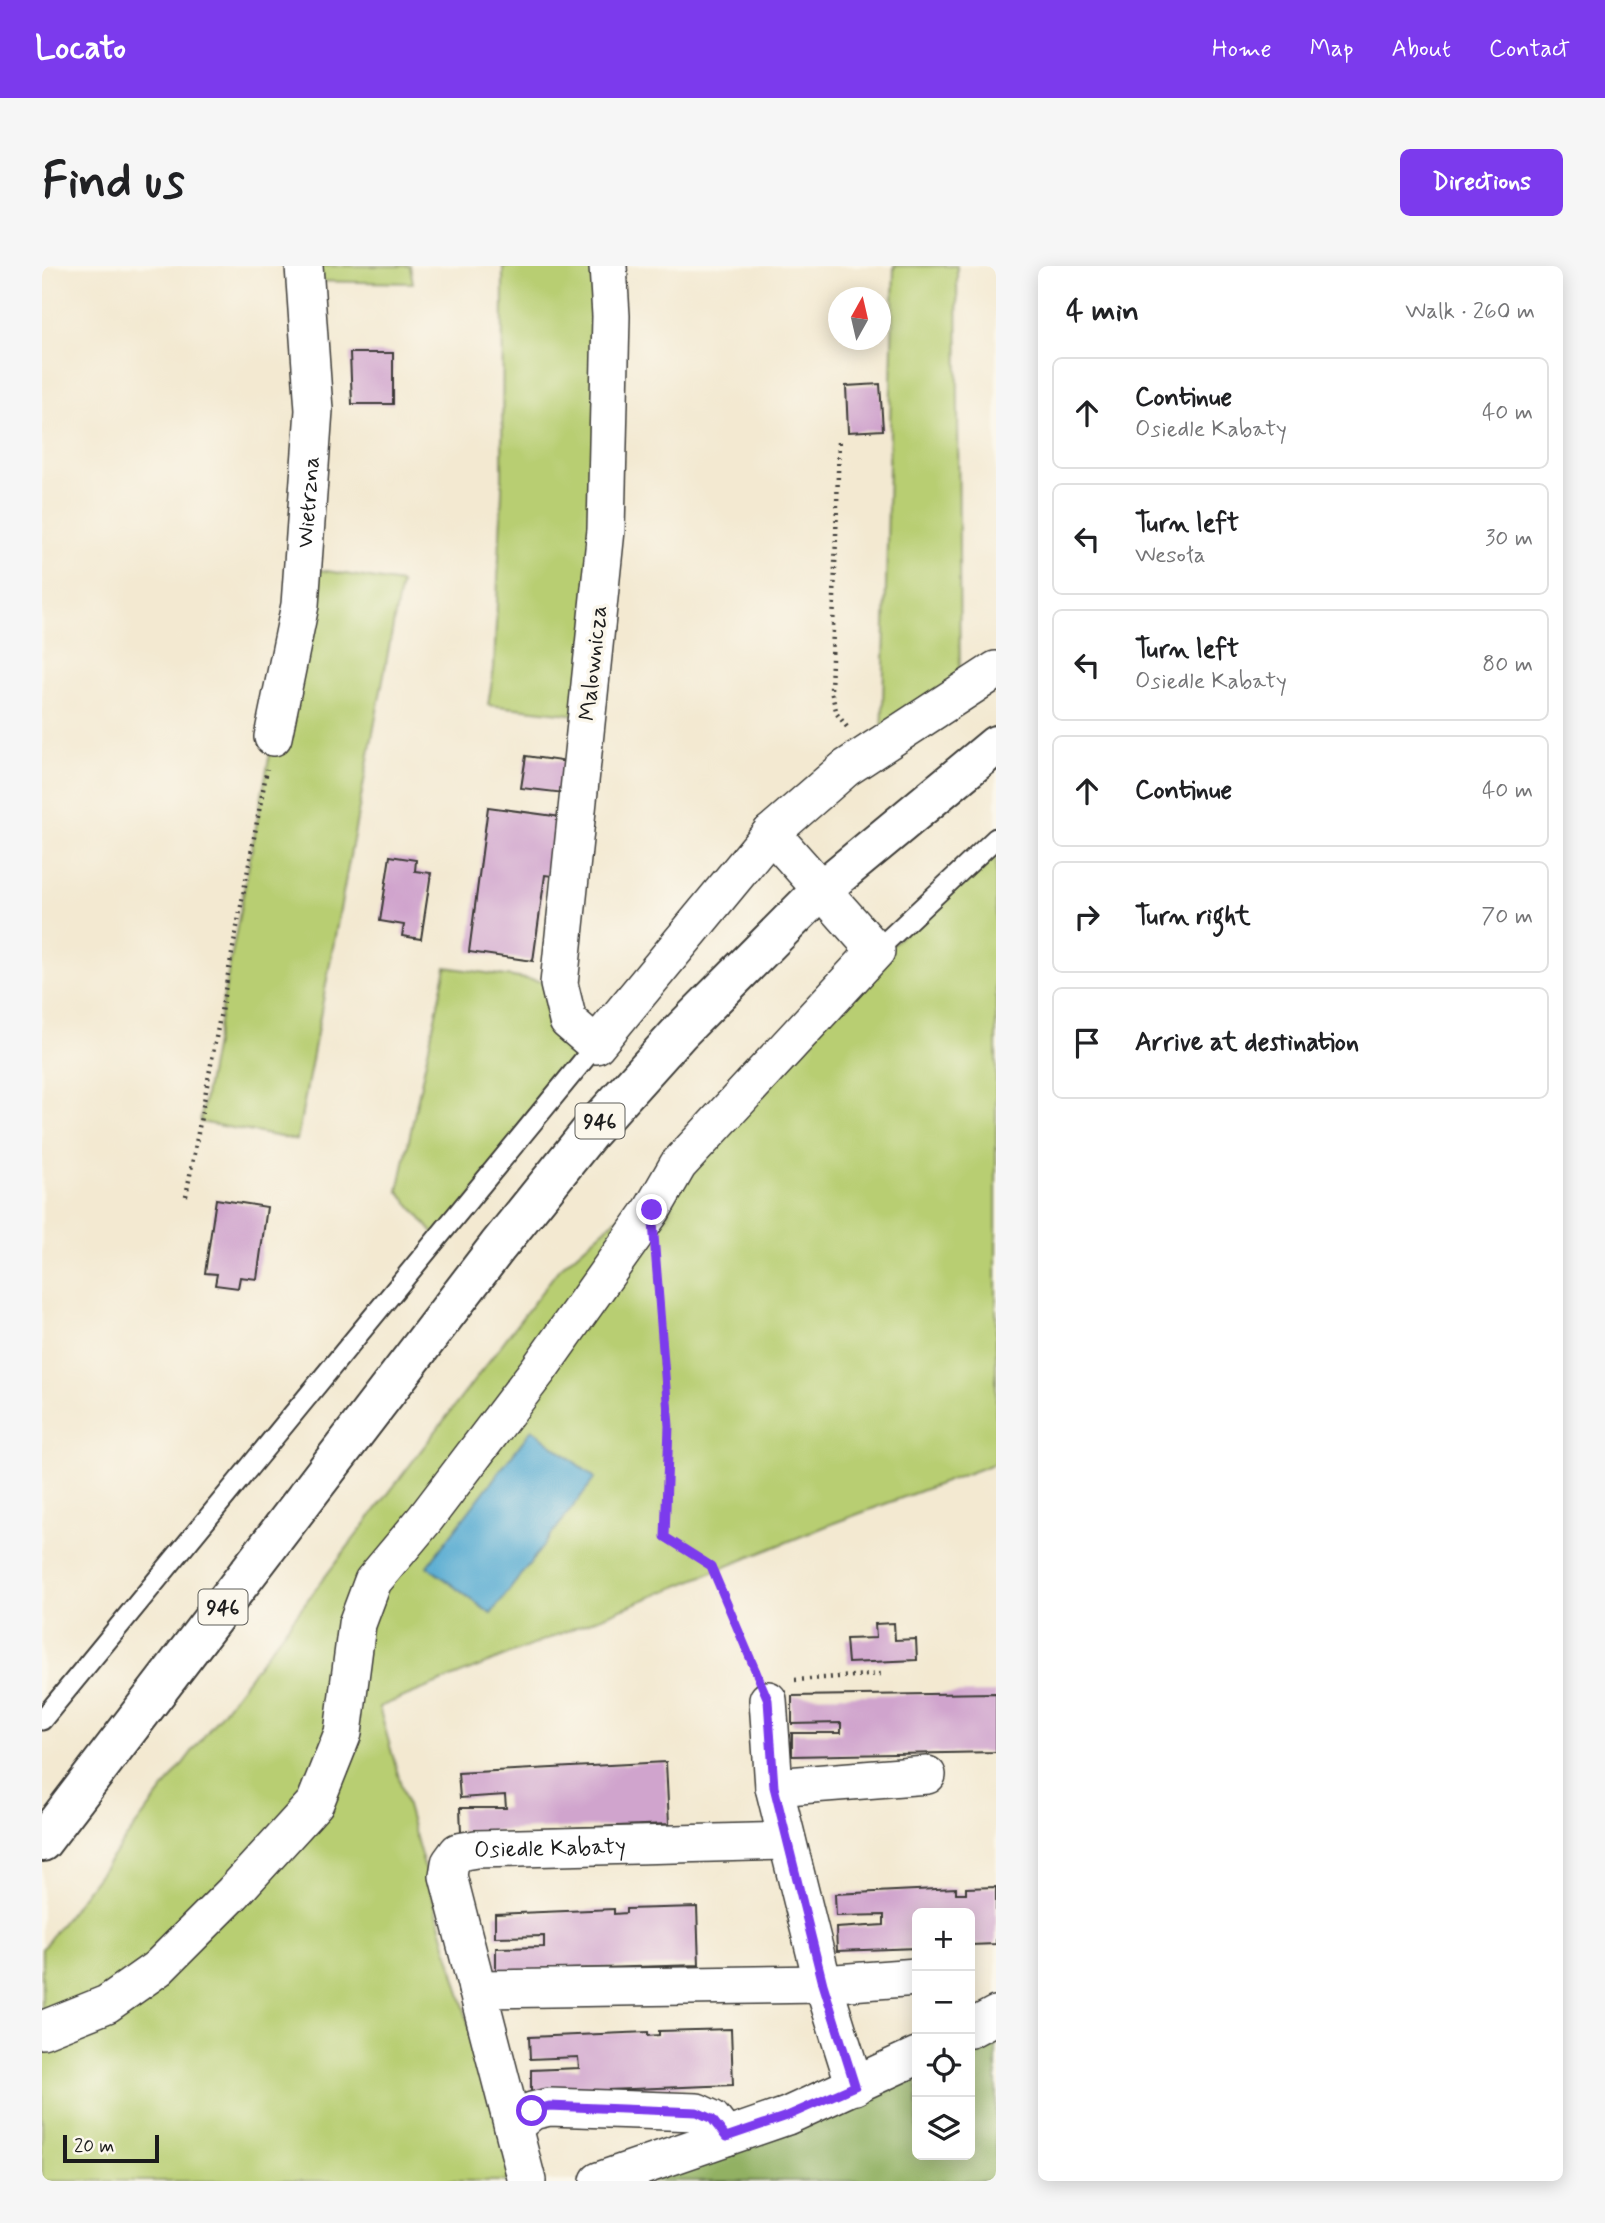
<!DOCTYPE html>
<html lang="en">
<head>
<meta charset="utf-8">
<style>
	:root { --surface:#fff; --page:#f6f6f6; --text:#202124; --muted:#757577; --line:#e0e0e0; --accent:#7c3aed }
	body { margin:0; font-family:Mynerve,sans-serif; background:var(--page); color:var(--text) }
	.controls { position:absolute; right:21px; bottom:21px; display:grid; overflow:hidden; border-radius:10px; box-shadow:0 4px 18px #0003 }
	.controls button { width:63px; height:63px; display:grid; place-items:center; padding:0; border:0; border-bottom:2px solid var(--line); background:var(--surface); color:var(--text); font:35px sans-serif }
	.compass { position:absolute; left:786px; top:21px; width:63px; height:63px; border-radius:50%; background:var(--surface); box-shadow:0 4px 18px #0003; rotate:8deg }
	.scale { position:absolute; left:21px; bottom:18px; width:96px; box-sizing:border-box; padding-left:7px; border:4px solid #1c1c1c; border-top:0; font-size:19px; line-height:24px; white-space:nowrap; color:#1c1c1c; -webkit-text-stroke:5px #fbf7ec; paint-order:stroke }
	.stop { position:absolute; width:21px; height:21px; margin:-16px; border:5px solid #7c3aed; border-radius:50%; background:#fff }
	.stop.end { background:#7c3aed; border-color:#fff; box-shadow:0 2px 7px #0008 }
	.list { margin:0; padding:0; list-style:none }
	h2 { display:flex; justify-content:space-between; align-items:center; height:91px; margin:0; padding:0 28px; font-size:30px }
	h2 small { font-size:23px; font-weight:400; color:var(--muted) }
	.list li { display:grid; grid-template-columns:46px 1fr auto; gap:21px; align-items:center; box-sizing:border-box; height:112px; margin:0 14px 14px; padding:0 14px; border:2px solid var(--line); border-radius:10px }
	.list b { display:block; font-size:26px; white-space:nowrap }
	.list p { margin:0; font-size:23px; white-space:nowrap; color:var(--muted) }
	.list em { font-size:23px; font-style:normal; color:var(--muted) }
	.icon { flex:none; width:38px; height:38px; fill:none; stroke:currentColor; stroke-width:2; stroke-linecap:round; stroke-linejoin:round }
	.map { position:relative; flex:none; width:954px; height:1915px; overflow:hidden; border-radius:10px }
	header { display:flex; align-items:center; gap:42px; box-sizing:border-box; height:98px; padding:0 35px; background:var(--accent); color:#fff }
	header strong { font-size:33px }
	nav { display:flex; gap:38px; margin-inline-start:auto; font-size:24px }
	.intro { display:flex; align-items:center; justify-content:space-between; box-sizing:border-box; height:168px; padding:0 42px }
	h1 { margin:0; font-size:49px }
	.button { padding:18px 32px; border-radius:10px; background:var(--accent); color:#fff; font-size:24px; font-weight:700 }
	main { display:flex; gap:42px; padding:0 42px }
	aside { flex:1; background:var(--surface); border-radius:10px; box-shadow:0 4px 18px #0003 }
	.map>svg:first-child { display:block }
	.green { fill:#b8ce72; stroke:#6a7547; stroke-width:2 }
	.forest { fill:#92b164; stroke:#576640; stroke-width:2 }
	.water { fill:#55aad1; stroke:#386376; stroke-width:2 }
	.building { fill:#d0a4cd }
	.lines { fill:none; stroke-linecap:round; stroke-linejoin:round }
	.lane-casing { stroke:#3c3b37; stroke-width:23 }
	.street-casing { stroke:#3c3b37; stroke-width:40 }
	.primary-casing { stroke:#3c3b37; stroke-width:42 }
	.highway-casing { stroke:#3c3b37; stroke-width:42 }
	.path { stroke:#3c3b37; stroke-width:4.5; stroke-dasharray:2 5; stroke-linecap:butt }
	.lane { stroke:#fff; stroke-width:19 }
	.street { stroke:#fff; stroke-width:37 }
	.primary { stroke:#fff; stroke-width:38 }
	.highway { stroke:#fff; stroke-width:38 }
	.route { stroke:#7c3aed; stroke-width:9 }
	.labels { text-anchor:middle; stroke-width:7; stroke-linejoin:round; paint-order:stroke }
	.shield { fill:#fbf7ec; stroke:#5f5e5a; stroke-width:2 }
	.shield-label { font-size:21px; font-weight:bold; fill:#1c1c1c }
	.street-label { font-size:23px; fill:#1c1c1c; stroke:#fbf7ec }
</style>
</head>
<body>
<header>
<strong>Locato</strong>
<nav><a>Home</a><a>Map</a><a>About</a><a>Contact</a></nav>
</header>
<div class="intro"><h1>Find us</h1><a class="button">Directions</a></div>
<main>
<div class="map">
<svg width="954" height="1915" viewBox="0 0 954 1915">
	<rect width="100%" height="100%" fill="#fbf7ec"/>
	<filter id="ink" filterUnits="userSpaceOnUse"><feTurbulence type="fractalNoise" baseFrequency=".0143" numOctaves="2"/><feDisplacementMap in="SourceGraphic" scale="14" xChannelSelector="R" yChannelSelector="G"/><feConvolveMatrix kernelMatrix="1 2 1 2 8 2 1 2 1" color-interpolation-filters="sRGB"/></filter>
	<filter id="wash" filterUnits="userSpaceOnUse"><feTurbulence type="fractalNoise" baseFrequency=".00686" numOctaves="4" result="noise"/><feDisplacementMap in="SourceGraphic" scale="28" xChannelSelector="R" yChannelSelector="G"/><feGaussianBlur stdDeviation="1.57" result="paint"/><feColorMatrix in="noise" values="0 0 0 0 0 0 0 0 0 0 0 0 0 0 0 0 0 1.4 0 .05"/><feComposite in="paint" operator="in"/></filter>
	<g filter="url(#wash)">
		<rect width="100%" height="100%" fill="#f3e9d1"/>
		<path class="green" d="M262,0H368L371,17L263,15Z
			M461,0H566L545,450L446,439L452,402L460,225Z
			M852,0H915L918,428L840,478Z
			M260,301L359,317L255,874L158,856L231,471Z
			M954,572V1197L792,1257L337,1441L471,1915H0V1683L517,1003L636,899Z
			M404,701L517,718L554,779L395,972L356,925Z"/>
		<path class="forest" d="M954,1757V1915H557L875,1792V1889H928V1769Z"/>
		<path class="water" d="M490,1163L553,1212L449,1348L385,1300Z"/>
		<g id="blocks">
			<path class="building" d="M308,87H351V138H310Z
				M838,118L841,164L806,166L804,120Z
				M484,490L526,496L522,527L479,522Z
				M446,541L527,552L519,611L503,609L491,695L427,686Z
				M348,590L374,594L373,605L389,607L379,673L360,670L362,659L338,655Z
				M174,933L225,941L215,1013L198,1011L196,1022L173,1019L175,1008L163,1007Z
				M852,1357L853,1374L874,1373L875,1394L806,1397L804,1373L834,1372L833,1358Z
				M954,1427V1486L750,1490V1467H799V1457L750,1458V1430Z
				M624,1496L627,1558L419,1566L418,1542H464L463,1529L418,1532L416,1507Z
				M954,1621V1678L928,1679V1647H875V1682L795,1685L794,1662L842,1659V1649L794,1650L793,1628L914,1622V1627H924V1622Z
				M655,1641L657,1699L454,1705V1682L502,1681V1670L453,1671V1648L572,1643V1648L584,1647V1643Z
				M689,1763L691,1819L489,1827V1804L537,1802L536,1791L488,1793L487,1771L606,1766V1770L617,1769V1765Z"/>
		</g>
	</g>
	<g filter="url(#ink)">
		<use href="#blocks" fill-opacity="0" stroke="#3c3b37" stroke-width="2"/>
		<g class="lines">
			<defs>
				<path id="lane" d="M834,685L954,572
					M0,1454L554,779"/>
				<g id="street">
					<path d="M566,0L569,50L564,264L517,718L526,755L554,779L729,567L804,502L954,404"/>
					<path id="s1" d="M231,471L258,339L272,144L262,0"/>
					<path d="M726,1434L732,1521L781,1718L813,1820"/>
					<path d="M732,1521L885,1509"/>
					<path d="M435,1723L781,1718L875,1711"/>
					<path d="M928,1763L954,1749"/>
					<path d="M0,1764L65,1738L116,1702L191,1627L273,1537L301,1467L315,1358L331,1315L383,1253L497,1103L610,944L636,899L834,685L729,567"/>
					<path d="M471,1861L490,1845L507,1841L655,1846L670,1853L684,1871"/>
					<path id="s2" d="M485,1915L406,1610L408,1597L416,1586L434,1583L745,1575"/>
					<path d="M557,1915L745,1850L875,1790"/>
				</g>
				<path id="primary" d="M779,624L954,479"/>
				<path id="highway" d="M0,1576L456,980L547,867L638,766L779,624"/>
			</defs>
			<use href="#lane" class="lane-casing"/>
			<use href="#street" class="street-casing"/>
			<use href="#primary" class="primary-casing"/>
			<use href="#highway" class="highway-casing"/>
			<path class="path" d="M797,176L789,425L795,448L805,461
				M144,930L225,503
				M614,998L627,1160L623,1271L669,1300L714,1405
				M753,1414L840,1408"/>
			<use href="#lane" class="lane"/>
			<use href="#street" class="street"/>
			<use href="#primary" class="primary"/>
			<use href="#highway" class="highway"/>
		</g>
	</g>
	<g class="lines" filter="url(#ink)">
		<path class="route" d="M490,1845L507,1840L655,1846L670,1853L684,1871L745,1850L813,1820L781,1718L732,1521L726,1434L669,1300L623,1271L627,1160L610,944"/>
	</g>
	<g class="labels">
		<g class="shield">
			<rect x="533.5" y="837.5" width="49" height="35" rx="5"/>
			<rect x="156.5" y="1323.5" width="49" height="35" rx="5"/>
		</g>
		<g class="shield-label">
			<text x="558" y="862">946</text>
			<text x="181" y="1348">946</text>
		</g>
		<g class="street-label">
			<text dy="8" stroke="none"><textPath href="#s1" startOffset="238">Wietrzna</textPath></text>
			<text transform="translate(550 397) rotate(-84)" y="8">Malownicza</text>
			<text dy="8" stroke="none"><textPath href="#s2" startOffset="434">Osiedle Kabaty</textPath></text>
		</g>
	</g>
</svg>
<div class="controls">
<button>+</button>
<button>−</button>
<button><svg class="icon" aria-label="locate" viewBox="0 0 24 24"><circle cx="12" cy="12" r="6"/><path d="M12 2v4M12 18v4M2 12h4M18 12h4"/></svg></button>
<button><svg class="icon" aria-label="layers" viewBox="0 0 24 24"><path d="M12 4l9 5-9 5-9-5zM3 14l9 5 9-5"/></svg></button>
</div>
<svg class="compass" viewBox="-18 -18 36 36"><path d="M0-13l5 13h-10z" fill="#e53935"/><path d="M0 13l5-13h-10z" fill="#757577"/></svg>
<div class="scale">20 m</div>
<div class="stop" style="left:490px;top:1845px"></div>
<div class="stop end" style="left:610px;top:944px"></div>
</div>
<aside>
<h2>4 min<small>Walk · 260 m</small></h2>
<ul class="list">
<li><svg class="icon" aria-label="ahead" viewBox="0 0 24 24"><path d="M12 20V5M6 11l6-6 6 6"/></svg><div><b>Continue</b><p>Osiedle Kabaty</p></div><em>40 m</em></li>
<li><svg class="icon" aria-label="left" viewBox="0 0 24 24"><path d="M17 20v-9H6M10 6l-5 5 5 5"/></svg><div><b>Turn left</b><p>Wesoła</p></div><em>30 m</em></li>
<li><svg class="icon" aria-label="left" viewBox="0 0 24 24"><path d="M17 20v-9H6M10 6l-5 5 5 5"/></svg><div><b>Turn left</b><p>Osiedle Kabaty</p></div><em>80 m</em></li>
<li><svg class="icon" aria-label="ahead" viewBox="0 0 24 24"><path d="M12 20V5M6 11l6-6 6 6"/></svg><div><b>Continue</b></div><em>40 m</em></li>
<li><svg class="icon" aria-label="right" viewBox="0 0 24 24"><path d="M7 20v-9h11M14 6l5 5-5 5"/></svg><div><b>Turn right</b></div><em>70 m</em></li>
<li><svg class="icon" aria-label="arrive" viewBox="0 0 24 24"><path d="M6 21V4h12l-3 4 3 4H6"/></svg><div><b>Arrive at destination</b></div></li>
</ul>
</aside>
</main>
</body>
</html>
